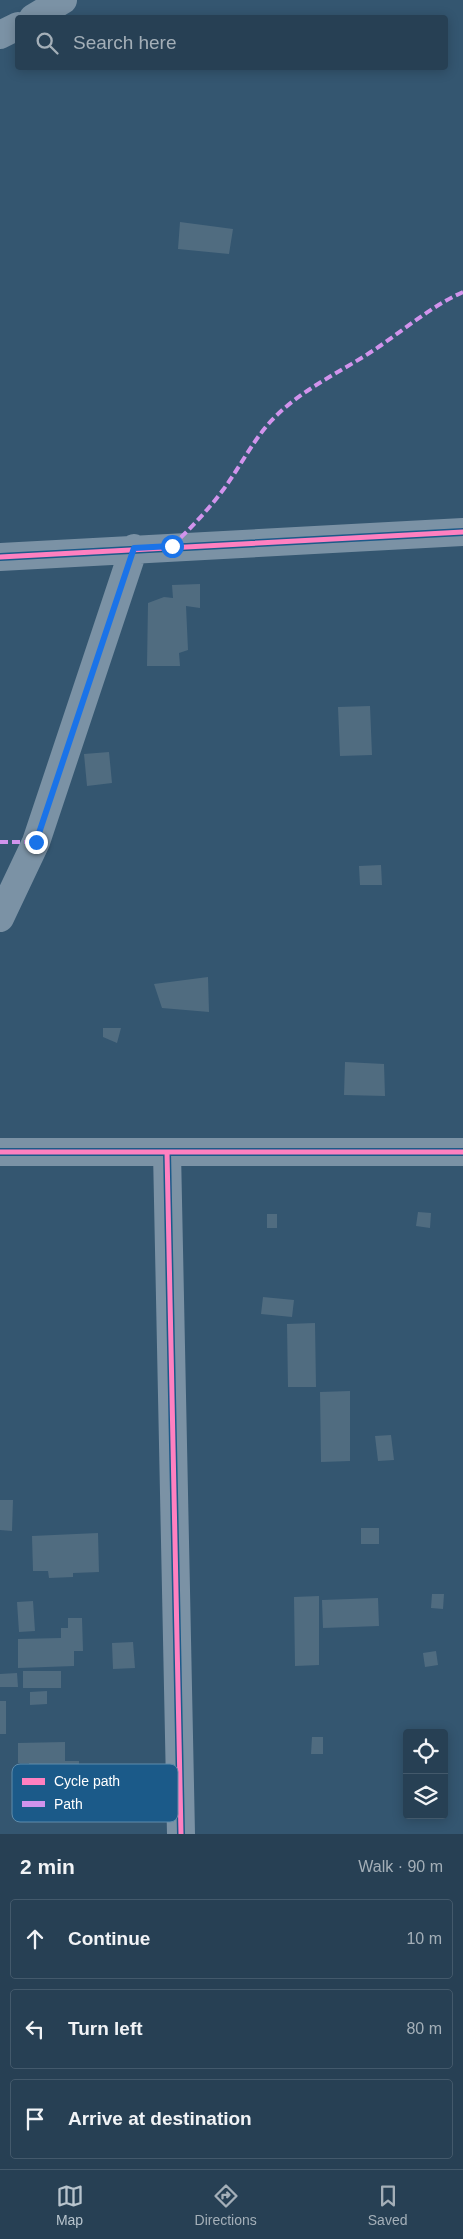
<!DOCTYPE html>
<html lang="en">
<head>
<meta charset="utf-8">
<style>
	:root { --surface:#274054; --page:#334b5e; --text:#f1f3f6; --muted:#a4afb8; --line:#43596b; --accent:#b8c4cd }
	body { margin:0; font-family:Helvetica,sans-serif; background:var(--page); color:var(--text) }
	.controls { position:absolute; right:15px; bottom:15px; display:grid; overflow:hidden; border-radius:5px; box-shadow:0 2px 12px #0003 }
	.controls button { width:45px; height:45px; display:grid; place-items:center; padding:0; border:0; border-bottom:1px solid var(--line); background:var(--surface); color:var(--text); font:25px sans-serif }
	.stop { position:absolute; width:15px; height:15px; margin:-11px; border:4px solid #1a73e8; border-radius:50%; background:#fff }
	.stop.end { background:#1a73e8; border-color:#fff; box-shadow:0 1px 5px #0008 }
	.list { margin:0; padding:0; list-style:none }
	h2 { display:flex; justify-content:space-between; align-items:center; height:65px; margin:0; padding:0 20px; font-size:21px }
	h2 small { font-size:16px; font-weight:400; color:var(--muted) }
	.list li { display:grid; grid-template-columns:32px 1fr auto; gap:15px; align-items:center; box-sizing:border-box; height:80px; margin:0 10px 10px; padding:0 10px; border:1px solid var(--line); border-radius:5px }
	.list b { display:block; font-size:19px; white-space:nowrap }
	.list em { font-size:16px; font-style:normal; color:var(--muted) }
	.icon { flex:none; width:28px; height:28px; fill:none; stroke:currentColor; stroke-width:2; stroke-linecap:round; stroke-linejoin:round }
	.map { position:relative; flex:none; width:463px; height:1834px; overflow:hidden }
	.search { position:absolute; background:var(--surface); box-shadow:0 2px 12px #0003; left:15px; right:15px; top:15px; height:55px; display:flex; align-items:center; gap:12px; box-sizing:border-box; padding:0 18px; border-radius:5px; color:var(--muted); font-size:19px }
	.sheet { height:335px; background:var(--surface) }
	nav { display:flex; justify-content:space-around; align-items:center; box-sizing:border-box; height:70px; border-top:1px solid var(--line); background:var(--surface); font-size:14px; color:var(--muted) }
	nav a { display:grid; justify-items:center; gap:2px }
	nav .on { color:var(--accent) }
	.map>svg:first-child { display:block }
	.building { fill:#506c80 }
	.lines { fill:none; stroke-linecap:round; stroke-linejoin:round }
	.minor { stroke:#7b92a5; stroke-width:28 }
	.quiet { stroke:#d193ec; stroke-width:4; stroke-dasharray:8 4; stroke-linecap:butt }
	.cycleway-casing { stroke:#1b5a89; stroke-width:8 }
	.cycleway { stroke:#ff80c0; stroke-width:5 }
	.route { stroke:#1a73e8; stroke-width:6 }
	.key { fill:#1b5a89; stroke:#5f8cac; stroke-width:1 }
	.key-label { font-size:14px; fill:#fff }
</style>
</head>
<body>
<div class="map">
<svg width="463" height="1834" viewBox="0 0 463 1834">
	<rect width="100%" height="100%" fill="#345670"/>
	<path class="building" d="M180,222L233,229L229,254L178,249Z
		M200,584V608L186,606L188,650L179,653L180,666H147L148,603L164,597L173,598L172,585Z
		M370,706L372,755L340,756L338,707Z
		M109,752L112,783L87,786L84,754Z
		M381,865L382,885H360L359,866Z
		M208,977L209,1012L162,1008L154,984Z
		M103,1028H121L117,1043L103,1037Z
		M345,1062L384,1064L385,1096L344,1095Z
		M418,1212L431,1213L430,1228L416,1226Z
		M267,1214H277V1228H267Z
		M263,1297L294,1300L292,1317L261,1314Z
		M315,1323L316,1387H288L287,1324Z
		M350,1391V1461L321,1462L320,1392Z
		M391,1435L394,1460L378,1461L375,1436Z
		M0,1500H13L12,1531L0,1530Z
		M361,1528H379V1544H361Z
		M98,1533L99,1572L73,1573V1577L49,1578L48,1571H33L32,1536Z
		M432,1594H444L443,1609L431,1608Z
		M319,1596V1665L295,1666L294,1597Z
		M378,1598L379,1626L323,1628L322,1600Z
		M33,1601L35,1631L19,1632L17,1602Z
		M68,1618H82L83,1651H74V1666L18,1668V1639L61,1638V1628H68Z
		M133,1642L135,1668L113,1669L112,1643Z
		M436,1651L438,1665L425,1667L423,1653Z
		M23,1671H61V1688H23Z
		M17,1673L18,1687H0V1674Z
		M47,1691V1704L30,1705V1692Z
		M0,1701H6V1734H0Z
		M312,1737H323V1754H311Z
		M65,1742V1761H79V1784H49V1772H29V1763H18V1743Z"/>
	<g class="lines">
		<path class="minor" d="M33,18L63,0
			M0,35L18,26
			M0,557L463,532
			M0,918L36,842L134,548
			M0,1152H463
			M167,1152L181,1834"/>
		<path class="quiet" d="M172,546C191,528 208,510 223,490C240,467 252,442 271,421C300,390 339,373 374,350C404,330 430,307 463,292
			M0,842H36"/>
		<defs>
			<path id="cycleway" d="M0,557L463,532
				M0,1152H463
				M167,1152L181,1834"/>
		</defs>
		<use href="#cycleway" class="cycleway-casing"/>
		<use href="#cycleway" class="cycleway"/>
	</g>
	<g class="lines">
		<path class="route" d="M36,842L134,548L172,546"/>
	</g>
	<rect x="12" y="1764" width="166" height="58" rx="8" class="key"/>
	<rect x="22" y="1778" width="23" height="7" fill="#ff80c0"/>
	<rect x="22" y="1801" width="23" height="6" fill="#d193ec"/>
	<g class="key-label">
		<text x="54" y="1786">Cycle path</text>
		<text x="54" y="1809">Path</text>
	</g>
</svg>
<div class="controls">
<button><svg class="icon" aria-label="locate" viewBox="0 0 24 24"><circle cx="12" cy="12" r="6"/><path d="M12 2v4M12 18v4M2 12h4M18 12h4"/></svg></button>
<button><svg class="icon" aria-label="layers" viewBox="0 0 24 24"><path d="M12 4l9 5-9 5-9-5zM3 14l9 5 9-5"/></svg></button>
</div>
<div class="stop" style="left:172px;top:546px"></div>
<div class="stop end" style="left:36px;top:842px"></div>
<div class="search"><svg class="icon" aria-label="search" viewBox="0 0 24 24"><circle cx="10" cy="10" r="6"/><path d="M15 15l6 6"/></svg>Search here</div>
</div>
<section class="sheet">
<h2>2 min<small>Walk · 90 m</small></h2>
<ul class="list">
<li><svg class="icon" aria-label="ahead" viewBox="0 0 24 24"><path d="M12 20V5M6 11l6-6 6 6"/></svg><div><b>Continue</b></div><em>10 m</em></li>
<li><svg class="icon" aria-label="left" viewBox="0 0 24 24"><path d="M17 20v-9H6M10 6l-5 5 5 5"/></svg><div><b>Turn left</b></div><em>80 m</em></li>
<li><svg class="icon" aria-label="arrive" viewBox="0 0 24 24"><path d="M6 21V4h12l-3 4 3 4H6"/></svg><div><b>Arrive at destination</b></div></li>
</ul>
</section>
<nav>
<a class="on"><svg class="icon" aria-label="map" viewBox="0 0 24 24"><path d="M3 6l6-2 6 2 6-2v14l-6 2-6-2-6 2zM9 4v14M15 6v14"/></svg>Map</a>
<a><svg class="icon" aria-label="directions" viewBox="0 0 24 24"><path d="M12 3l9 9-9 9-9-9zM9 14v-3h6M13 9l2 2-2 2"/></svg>Directions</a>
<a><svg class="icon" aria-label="saved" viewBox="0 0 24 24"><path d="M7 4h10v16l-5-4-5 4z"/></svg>Saved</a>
</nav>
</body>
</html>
